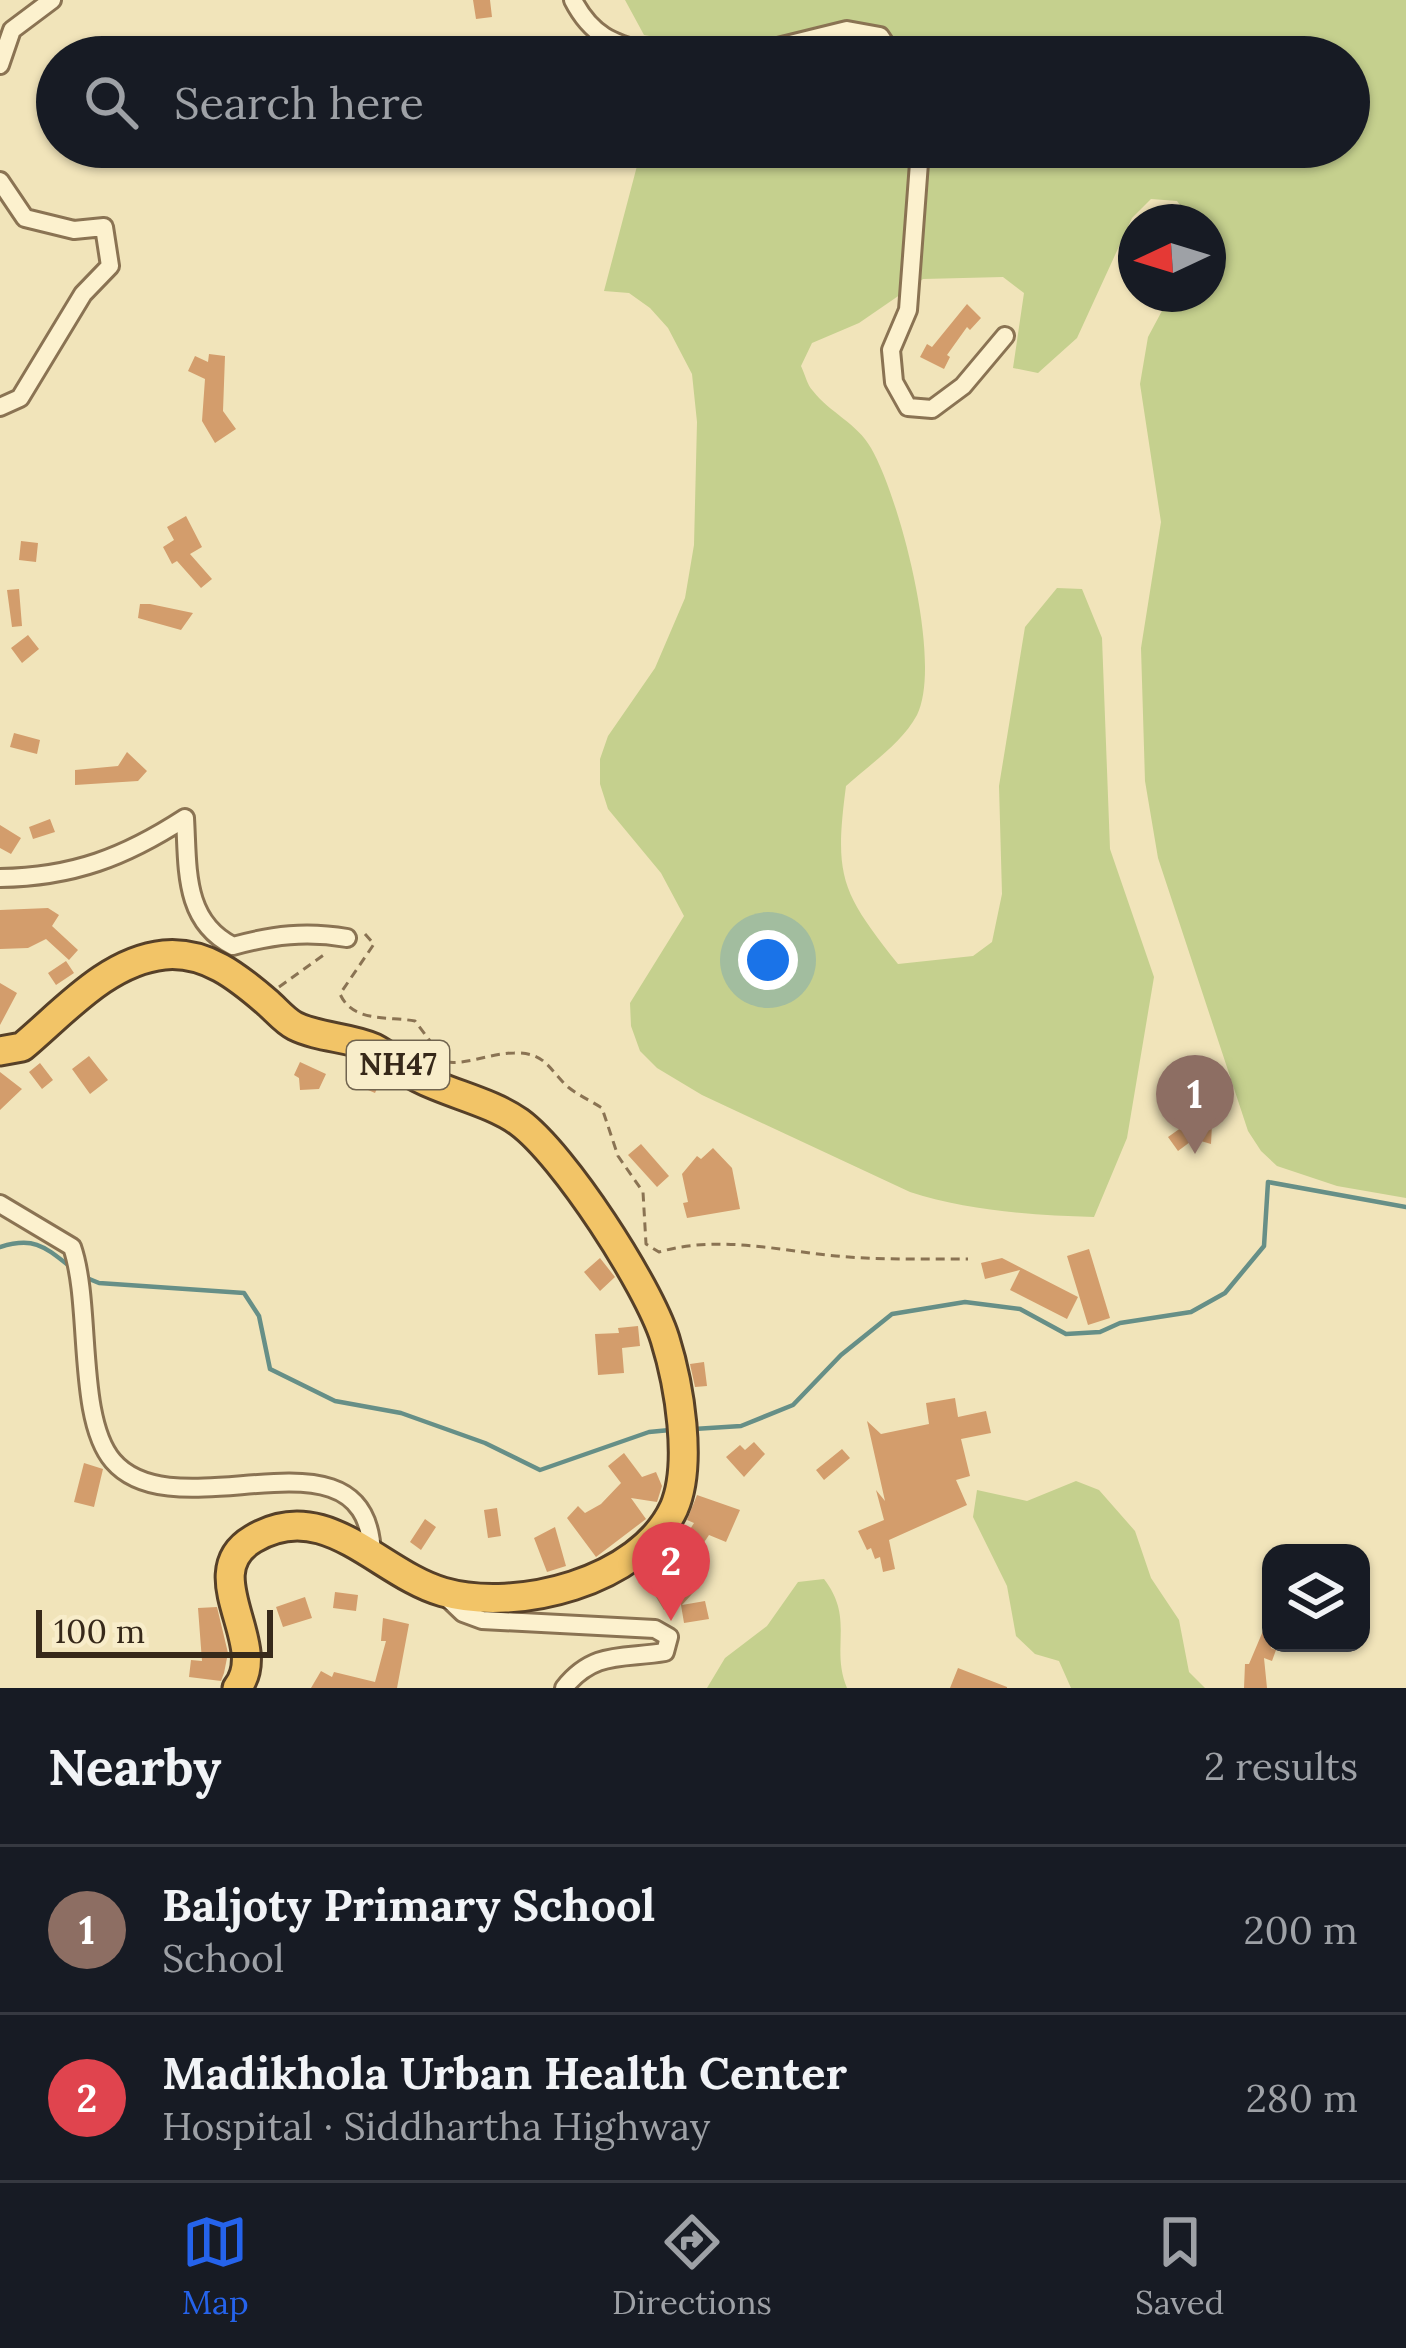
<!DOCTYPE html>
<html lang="en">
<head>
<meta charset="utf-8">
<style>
	:root { --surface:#171b24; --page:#242831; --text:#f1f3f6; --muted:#9ea1a6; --line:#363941; --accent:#2563eb }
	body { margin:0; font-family:Lora,serif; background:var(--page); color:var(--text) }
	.controls { position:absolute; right:36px; bottom:36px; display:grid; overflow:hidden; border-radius:24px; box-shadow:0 3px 9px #0004 }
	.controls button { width:108px; height:108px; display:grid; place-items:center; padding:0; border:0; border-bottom:3px solid var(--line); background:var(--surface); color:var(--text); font:60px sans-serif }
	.compass { position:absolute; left:1118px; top:204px; width:108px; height:108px; border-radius:50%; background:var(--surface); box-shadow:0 3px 9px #0004; rotate:266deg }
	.scale { position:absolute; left:36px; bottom:30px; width:237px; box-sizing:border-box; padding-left:12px; border:6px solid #37291a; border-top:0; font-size:33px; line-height:42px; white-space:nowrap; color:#37291a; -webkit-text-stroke:9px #f8edca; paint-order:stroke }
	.you { position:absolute; left:768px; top:960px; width:42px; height:42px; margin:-30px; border:9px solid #fff; border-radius:50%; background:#1a73e8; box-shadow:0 0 0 18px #1a73e833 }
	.badge { display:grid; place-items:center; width:78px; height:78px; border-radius:50%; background:var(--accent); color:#fff; font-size:39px; font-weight:700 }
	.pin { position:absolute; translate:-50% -99px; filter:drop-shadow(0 3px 6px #0008) }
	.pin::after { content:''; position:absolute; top:63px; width:42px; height:36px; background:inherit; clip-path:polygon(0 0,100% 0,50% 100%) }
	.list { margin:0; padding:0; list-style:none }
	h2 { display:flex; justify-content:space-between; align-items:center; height:156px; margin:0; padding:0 48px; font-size:51px }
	h2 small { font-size:39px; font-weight:400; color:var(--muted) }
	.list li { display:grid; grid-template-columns:78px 1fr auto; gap:36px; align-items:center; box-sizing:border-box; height:168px; padding:0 48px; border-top:3px solid var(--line) }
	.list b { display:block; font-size:45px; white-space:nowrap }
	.list p { margin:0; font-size:39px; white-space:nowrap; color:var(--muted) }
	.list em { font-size:39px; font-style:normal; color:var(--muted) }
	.icon { flex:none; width:66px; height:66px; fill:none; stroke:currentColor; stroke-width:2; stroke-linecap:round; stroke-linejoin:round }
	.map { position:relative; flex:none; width:1406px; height:1688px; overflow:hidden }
	.search { position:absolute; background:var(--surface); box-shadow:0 3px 9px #0004; left:36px; right:36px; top:36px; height:132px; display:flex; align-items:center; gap:30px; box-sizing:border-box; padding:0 42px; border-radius:66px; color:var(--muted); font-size:45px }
	.sheet { height:492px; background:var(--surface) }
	nav { display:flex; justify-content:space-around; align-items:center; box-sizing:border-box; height:168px; border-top:3px solid var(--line); background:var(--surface); font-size:33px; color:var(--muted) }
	nav a { display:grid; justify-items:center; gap:6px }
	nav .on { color:var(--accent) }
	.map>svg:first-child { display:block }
	.green { fill:#c5d08e }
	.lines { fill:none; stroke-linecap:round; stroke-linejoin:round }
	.stream { stroke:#668f87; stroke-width:4.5 }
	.building { fill:#d39d6c }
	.minor-casing { stroke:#8a7353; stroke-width:22 }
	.trunk-casing { stroke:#564028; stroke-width:33 }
	.path { stroke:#8a7353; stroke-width:3; stroke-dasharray:9 6; stroke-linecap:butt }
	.minor { stroke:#fcf1ce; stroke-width:16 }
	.trunk { stroke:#f2c467; stroke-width:27 }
	.labels { text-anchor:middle; stroke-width:12; stroke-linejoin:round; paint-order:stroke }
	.shield { fill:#f8edca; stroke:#71644f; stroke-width:3 }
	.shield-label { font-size:30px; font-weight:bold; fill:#37291a }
</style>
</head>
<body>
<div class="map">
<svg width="1406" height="1688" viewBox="0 0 1406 1688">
	<rect width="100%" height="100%" fill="#f1e4ba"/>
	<path class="green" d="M625,0H1406V1198L1337,1186L1277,1166L1261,1151L1248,1131L1158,858L1145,781L1141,648L1161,522L1140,384L1148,337L1171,294H1208V222H1193L1177,201L1151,199L1132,218L1077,338L1038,373L1013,368L1024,293L1003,277L923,279L859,323L812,343L801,366C805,374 807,385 813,391C830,413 857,423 871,448C900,498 943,663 917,715C902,743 869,765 846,786C834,877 841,892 898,964L973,956L992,942L1002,894L999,786L1025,627L1057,588L1082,589L1102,638L1110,849L1154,977L1127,1138L1094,1217C1033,1215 968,1211 910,1192L702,1095L657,1068L640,1051L631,1026L630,1003L684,916L661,873L608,809L600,784V759L608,736L655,668L685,598L694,545L697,422L692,374L668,328L650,308L629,293L604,291L642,147H1349V57H779L798,37L695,44L644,35Z
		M1076,1481L1099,1490L1135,1531L1151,1578L1179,1620L1189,1672L1205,1688H1071L1059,1661L1035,1654L1016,1636L1007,1586L973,1517L977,1490L1027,1501Z
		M824,1579C855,1619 830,1647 847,1688H707L725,1658L767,1626L798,1582Z"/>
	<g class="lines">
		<path class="stream" d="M0,1247C35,1236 45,1247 73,1269
			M82,1276L99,1283L244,1293L259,1316L270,1369L335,1401L401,1413L485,1443L540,1470L649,1432L670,1430
			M694,1429L741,1426L793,1405L841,1355L892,1314L965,1302L1020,1309L1066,1334L1100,1332L1120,1323L1191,1312L1225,1293L1264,1246L1268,1182L1406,1207"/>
	</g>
	<path class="building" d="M473,0H490L492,17L476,19Z
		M967,304L981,318L970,330L967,327L947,355L950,357L944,369L920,357L927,344L932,347Z
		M209,354L225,356L223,411L236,429L215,443L202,421L205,379L188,371L195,356L208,362Z
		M186,516L202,547L190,554L212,579L201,588L177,561L172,564L163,547L174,540L167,527Z
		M21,541L38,543L36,562L19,560Z
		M19,589L22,626L12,627L7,590Z
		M140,604H150L193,613L181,630L138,618Z
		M28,635L39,649L22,663L11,648Z
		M14,733L40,740L37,754L10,747Z
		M127,752L147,771L138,781L75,785V770L118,766Z
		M50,819L55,832L33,839L29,827Z
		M0,825L21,838L11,854L0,848Z
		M48,908L59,915L52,926L78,950L69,960L46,939L28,948L0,949V910Z
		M66,961L74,973L56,985L48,973Z
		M0,983L17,993L0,1025Z
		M89,1056L108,1080L90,1094L72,1069Z
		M300,1062L326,1074L319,1089L300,1090L299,1078L294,1075Z
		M40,1063L53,1080L42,1089L29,1072Z
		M360,1071L381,1080L375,1093L354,1084Z
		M0,1072L22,1089L0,1110Z
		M1202,1113V1124H1212L1211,1144L1194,1139L1178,1151L1168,1137Z
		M641,1144L669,1176L657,1187L628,1155Z
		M713,1148L732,1168L740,1209L687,1218L683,1203L688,1202L682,1174L697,1156L701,1159Z
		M1089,1249L1110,1318L1088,1325L1067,1256Z
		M600,1258L615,1277L600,1291L584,1272Z
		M1002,1258L1078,1297L1067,1319L1010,1290L1020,1270L985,1279L981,1263Z
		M638,1326L640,1346L622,1348L624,1373L598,1375L595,1334L619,1333L618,1328Z
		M704,1362L707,1386L695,1387L690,1364Z
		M955,1398L958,1417L986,1411L991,1433L961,1439L970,1476L956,1480L967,1505L889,1540L895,1569L883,1572L880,1557L875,1559L871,1548L867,1550L858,1531L884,1520L876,1490L885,1501L867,1421L881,1434L929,1424L926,1403Z
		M754,1442L765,1454L744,1477L726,1457L740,1445L745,1450Z
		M842,1449L850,1458L824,1480L816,1470Z
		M624,1453L642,1477L656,1472L662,1486L657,1502L631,1498L646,1519L596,1557L567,1518L578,1506L585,1513L601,1504L621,1483L608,1466Z
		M84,1463L103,1469L94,1507L74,1502Z
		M697,1495L740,1510L726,1542L709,1535L686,1569L671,1559L694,1523L687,1520Z
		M497,1508L501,1536L488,1538L484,1510Z
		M425,1519L436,1527L421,1550L410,1542Z
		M555,1527L566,1566L547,1572L534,1538Z
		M688,1570L702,1583L682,1605L705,1601L709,1619L684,1623L680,1599L664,1610L653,1592Z
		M335,1592L358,1595L356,1611L333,1608Z
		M305,1597L312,1618L283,1627L276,1607Z
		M217,1607L228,1653L224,1673L221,1681L189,1677L191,1660L202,1661L198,1608Z
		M1271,1612V1648L1276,1650L1272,1661L1264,1658L1267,1688H1244L1245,1664H1249Z
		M383,1618L409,1624L397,1688H311L321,1671L332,1677L334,1672L375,1682L386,1641H381Z
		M958,1668L1007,1687V1688H950Z"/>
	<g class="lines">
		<defs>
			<path id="minor" d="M573,0C594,41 619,44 660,57
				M737,57L847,30L880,36L894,57
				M0,65L12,30L52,0
				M916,147L919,163L908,310L891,350L894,382L908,407L932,409L963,386L1005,336
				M0,181L25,218L74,230L104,227L110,266L83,294L20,398L0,407
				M0,878C73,877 125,857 185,818C188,868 183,921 233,946C273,935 306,931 347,938
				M0,1204L72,1247C92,1304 76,1418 113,1461C177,1536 370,1414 372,1556
				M442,1593L463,1613L482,1620L655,1629L669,1637L665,1652C624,1659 594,1650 564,1688"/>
			<path id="trunk" d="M0,1051L22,1047C64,1012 107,961 164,955C206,951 238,977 268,1003C276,1010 285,1021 295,1026C319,1038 350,1037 374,1048C390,1056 403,1070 419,1078C450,1094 491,1102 519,1122C564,1155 648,1285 665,1339C679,1384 693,1464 674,1508C640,1582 516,1613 443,1592C379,1574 325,1495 253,1539C194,1574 272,1645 237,1688"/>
		</defs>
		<use href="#minor" class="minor-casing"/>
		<use href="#trunk" class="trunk-casing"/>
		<path class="path" d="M365,934L374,944L340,994C353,1023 388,1016 415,1021L446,1062C467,1065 491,1053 514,1053C546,1052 549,1070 568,1087C578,1095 591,1101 602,1108L618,1156L643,1192L646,1244L659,1252C718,1235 776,1250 836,1256C880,1260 924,1259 968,1259
			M279,987L325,954"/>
		<use href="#minor" class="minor"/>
		<use href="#trunk" class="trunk"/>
	</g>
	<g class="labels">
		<rect class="shield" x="347" y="1041" width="102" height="48" rx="9"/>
		<g class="shield-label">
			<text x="398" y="1075">NH47</text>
		</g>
	</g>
</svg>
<div class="controls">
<button><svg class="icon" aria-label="layers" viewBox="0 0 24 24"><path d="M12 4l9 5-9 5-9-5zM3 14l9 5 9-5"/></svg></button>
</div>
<svg class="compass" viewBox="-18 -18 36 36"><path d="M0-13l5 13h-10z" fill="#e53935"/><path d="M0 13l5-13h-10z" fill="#9ea1a6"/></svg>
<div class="scale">100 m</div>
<div class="you"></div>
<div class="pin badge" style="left:1195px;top:1154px;background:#8d6e63">1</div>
<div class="pin badge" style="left:671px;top:1621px;background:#e0444e">2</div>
<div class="search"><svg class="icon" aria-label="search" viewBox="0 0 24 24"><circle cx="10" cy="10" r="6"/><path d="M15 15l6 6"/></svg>Search here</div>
</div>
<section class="sheet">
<h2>Nearby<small>2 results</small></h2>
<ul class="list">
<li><span class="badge" style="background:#8d6e63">1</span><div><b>Baljoty Primary School</b><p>School</p></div><em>200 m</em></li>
<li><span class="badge" style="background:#e0444e">2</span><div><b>Madikhola Urban Health Center</b><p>Hospital · Siddhartha Highway</p></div><em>280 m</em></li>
</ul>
</section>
<nav>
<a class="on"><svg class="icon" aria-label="map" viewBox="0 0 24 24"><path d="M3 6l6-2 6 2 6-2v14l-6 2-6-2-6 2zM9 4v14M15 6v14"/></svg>Map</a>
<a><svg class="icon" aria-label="directions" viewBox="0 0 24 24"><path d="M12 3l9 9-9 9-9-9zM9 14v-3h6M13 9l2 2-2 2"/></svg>Directions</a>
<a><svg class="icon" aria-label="saved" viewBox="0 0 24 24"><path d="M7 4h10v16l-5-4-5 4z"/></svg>Saved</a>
</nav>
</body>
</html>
